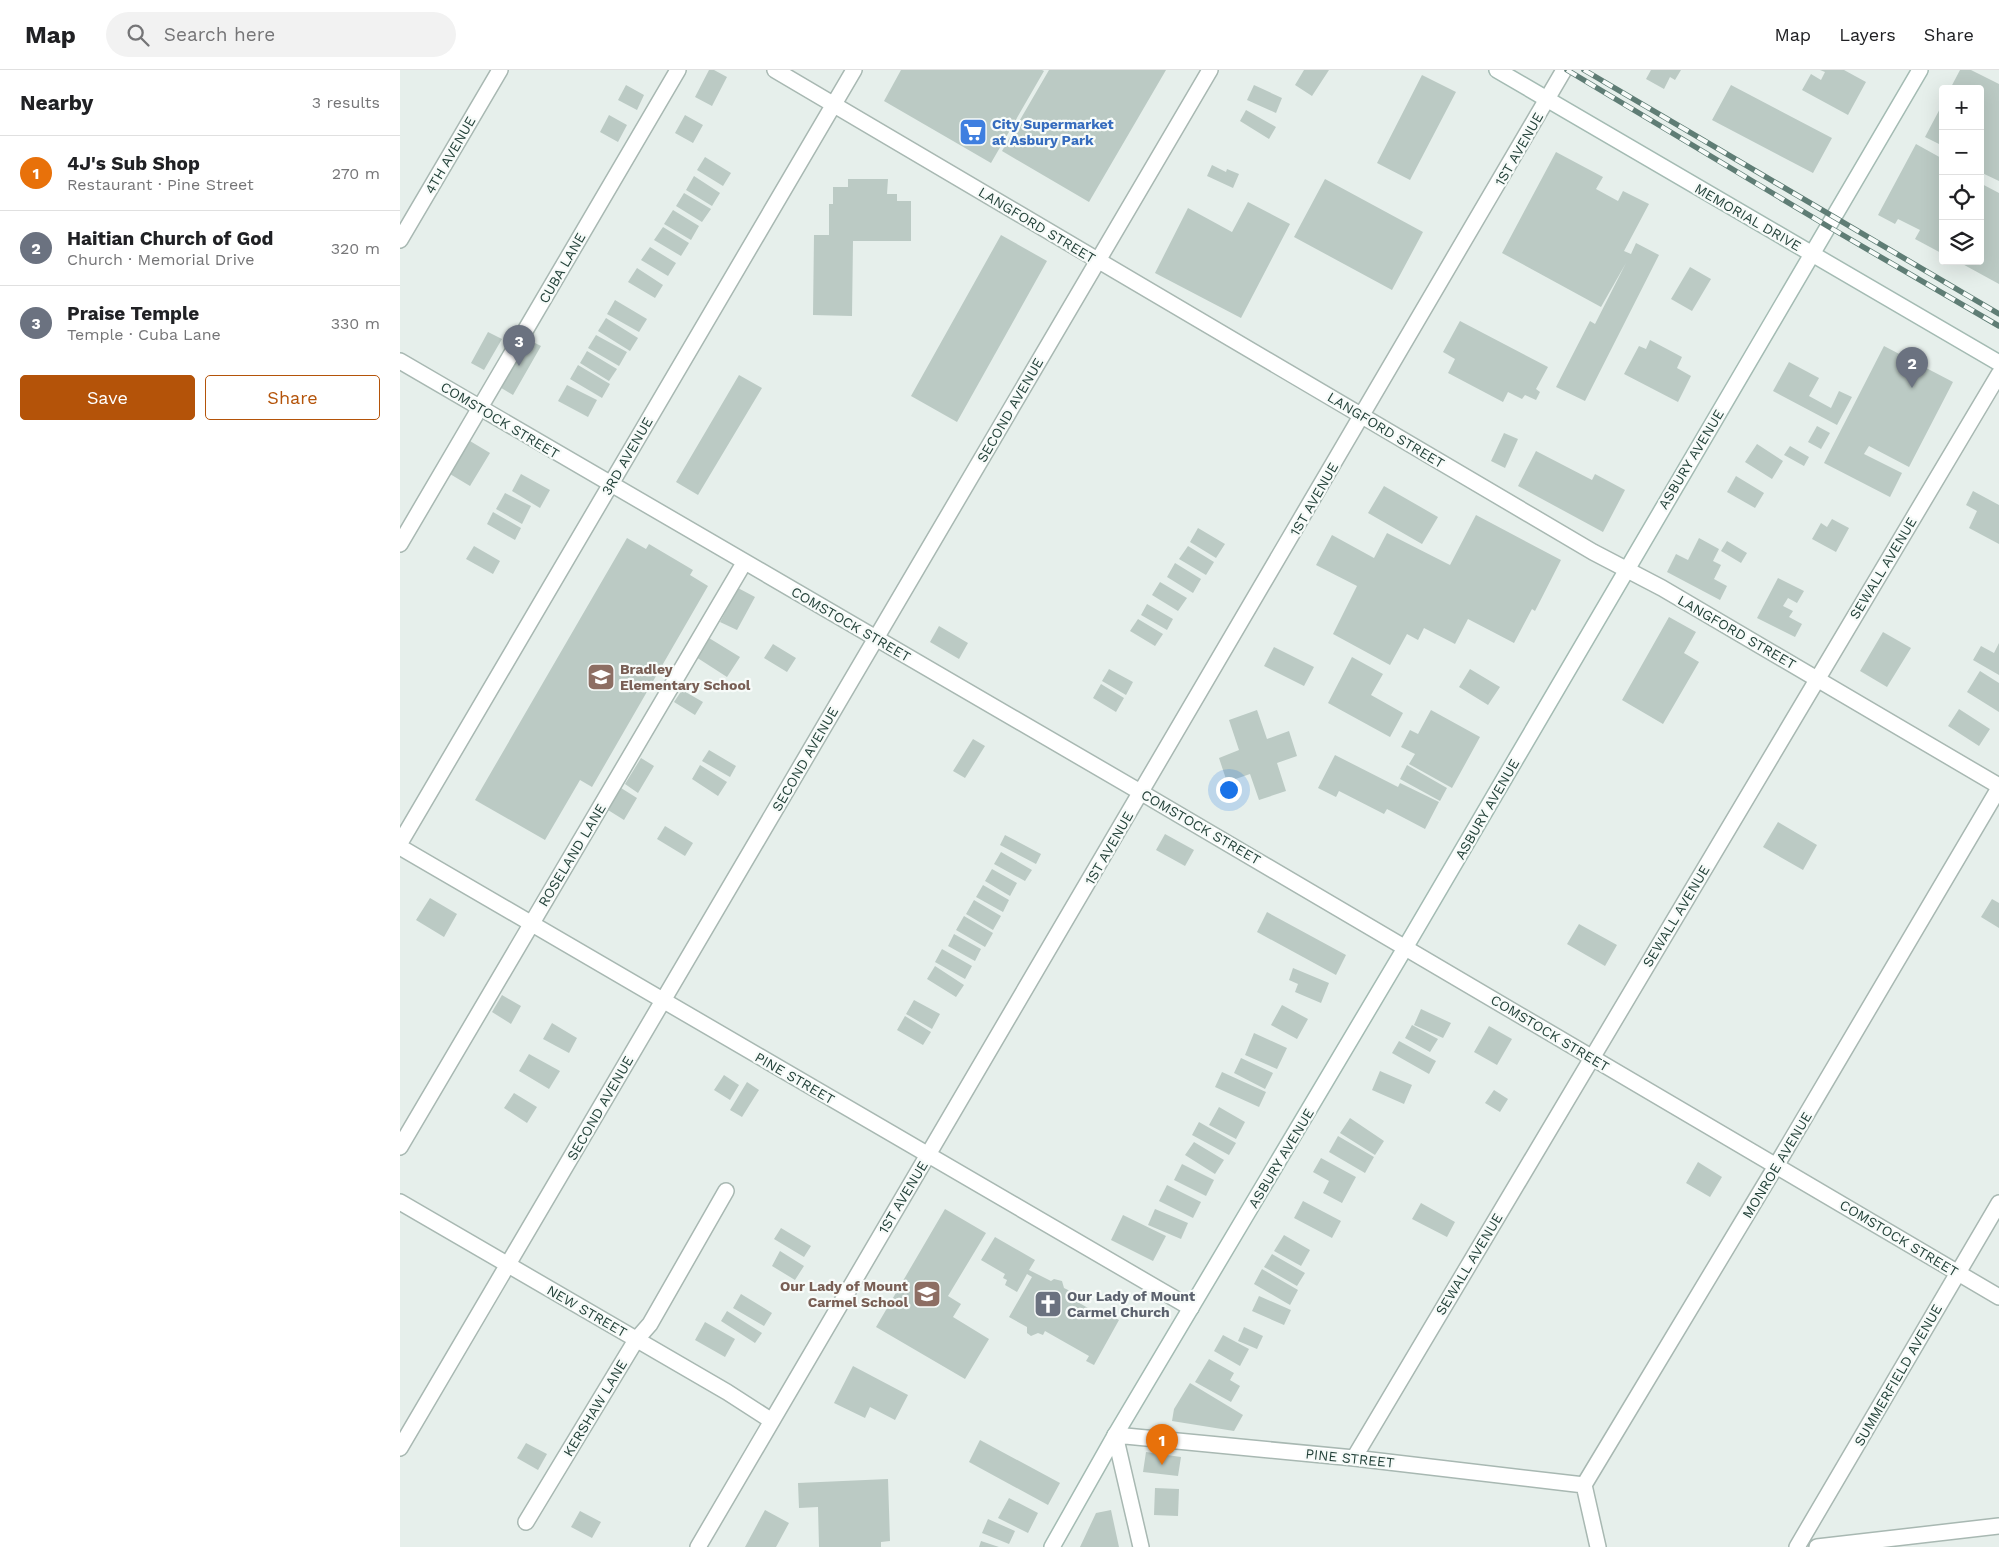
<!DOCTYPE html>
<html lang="en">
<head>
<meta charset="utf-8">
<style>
	:root { --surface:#fff; --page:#f2f2f2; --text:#202124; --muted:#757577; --line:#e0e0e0; --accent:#b45309 }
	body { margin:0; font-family:"Work Sans",sans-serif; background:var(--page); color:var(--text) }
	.controls { position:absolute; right:15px; top:15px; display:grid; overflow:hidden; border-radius:5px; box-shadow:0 5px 20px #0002 }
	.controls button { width:45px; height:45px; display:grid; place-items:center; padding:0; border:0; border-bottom:1px solid var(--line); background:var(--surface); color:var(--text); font:25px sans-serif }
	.you { position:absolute; left:828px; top:719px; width:18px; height:18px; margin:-12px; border:4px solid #fff; border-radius:50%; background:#1a73e8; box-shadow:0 0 0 8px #1a73e833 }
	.badge { display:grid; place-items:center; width:32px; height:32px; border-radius:50%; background:var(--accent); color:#fff; font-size:16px; font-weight:700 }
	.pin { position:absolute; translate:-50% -41px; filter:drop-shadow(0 1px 2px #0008) }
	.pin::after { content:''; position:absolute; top:26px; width:18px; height:15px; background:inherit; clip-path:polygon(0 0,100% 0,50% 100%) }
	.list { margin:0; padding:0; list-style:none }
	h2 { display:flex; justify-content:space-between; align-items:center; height:65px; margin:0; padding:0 20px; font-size:21px }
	h2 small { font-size:16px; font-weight:400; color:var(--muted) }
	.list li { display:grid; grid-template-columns:32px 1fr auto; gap:15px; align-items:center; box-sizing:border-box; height:75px; padding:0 20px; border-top:1px solid var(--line) }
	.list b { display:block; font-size:19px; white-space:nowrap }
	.list p { margin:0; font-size:16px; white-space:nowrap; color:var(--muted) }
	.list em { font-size:16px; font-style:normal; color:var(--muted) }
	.actions { display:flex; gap:10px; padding:15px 20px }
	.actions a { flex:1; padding:11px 0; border:1px solid var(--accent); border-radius:5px; text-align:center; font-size:18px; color:var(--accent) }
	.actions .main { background:var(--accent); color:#fff }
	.icon { flex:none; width:28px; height:28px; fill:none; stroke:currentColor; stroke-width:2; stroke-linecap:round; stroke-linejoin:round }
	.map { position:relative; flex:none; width:1599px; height:1477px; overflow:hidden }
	header { display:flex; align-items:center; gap:30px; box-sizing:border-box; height:70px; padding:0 25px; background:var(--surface); border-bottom:1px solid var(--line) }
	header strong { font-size:24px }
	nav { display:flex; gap:28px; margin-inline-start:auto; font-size:18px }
	.search { width:350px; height:45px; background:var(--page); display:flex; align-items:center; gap:12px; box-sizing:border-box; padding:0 18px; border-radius:28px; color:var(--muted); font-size:19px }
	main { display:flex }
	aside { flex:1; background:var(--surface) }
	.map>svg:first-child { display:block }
	.building { fill:#bbcac4 }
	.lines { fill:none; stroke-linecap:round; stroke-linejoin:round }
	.street-casing { stroke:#a8b8b2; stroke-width:18 }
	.secondary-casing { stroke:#a4bbb3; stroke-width:18 }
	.street { stroke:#fff; stroke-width:15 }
	.secondary { stroke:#fff; stroke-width:15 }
	.rail-casing { stroke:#5f7d75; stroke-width:5.5 }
	.rail { stroke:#f7fbf9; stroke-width:4; stroke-dasharray:11; stroke-linecap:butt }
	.labels { text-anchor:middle; stroke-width:4.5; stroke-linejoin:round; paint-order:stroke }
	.shop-label { font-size:14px; font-weight:bold; fill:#366cbe; stroke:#f7fbf9; text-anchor:start }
	.street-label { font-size:14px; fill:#24423a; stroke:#f7fbf9 }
	.education-label { font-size:14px; font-weight:bold; fill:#785e54; stroke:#f7fbf9; text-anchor:start }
	.worship-label { font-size:14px; font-weight:bold; fill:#5b616d; stroke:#f7fbf9; text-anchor:start }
</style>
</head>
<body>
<header>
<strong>Map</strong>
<div class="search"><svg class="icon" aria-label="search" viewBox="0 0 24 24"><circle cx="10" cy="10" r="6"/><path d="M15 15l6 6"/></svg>Search here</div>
<nav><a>Map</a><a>Layers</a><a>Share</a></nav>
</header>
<main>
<aside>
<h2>Nearby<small>3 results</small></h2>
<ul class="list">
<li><span class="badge" style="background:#e8710a">1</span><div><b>4J's Sub Shop</b><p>Restaurant · Pine Street</p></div><em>270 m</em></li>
<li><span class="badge" style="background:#6b7280">2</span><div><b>Haitian Church of God</b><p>Church · Memorial Drive</p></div><em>320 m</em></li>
<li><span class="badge" style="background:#6b7280">3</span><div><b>Praise Temple</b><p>Temple · Cuba Lane</p></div><em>330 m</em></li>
</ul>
<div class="actions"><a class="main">Save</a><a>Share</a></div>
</aside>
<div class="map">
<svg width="1599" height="1477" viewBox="0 0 1599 1477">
	<rect width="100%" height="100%" fill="#e6efeb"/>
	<path class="building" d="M309,0H314L327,7L312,36L295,27Z
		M501,0H642L644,1L591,93L484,31Z
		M649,0H766L689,132L602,81Z
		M904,0H929L912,26L895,15Z
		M1251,0H1281L1275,10L1270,7L1264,19L1246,9Z
		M1420,0H1444L1466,12L1448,45L1402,20L1411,4L1421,10L1425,2Z
		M1560,0H1571L1599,14V111L1580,102V19H1550Z
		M1022,5L1056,22L1010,110L977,93Z
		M226,15L244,25L237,40L218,30Z
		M854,15L882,28L876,43L847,30Z
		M1331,15L1432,68L1413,103L1312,50Z
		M1543,33V76L1525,67Z
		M846,40L876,57L869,69L840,51Z
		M209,45L227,55L218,72L200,62Z
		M285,45L303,55L293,73L275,63Z
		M1516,74L1543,89V184L1515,169L1520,160L1498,149L1495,154L1478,145Z
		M1156,82L1203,107L1196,119L1218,131L1223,121L1249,134L1224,181L1231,184L1236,173L1259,185L1185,331L1156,317L1190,251L1195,254L1226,193L1201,237L1102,183Z
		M305,87L331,103L323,116L297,100Z
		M812,95L826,102L827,99L839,104L833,118L807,106Z
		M294,106L320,123L312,136L286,120Z
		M448,109H488L487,124H497V131H511V171H453L452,246L413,245L414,165H429V134H433V117H448Z
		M925,109L1023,162L992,220L894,167Z
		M1580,113L1599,123V214L1557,191H1580Z
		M284,123L311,139L302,152L276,136Z
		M848,132L890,154L841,248L755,203L788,138L832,162Z
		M273,140L299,156L291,170L264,154Z
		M263,157L289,173L281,186L254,170Z
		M601,165L647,191L557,352L511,326Z
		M250,177L276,193L268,206L241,190Z
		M1290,197L1311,209L1292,241L1271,229Z
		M237,198L263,215L255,228L228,212Z
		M215,230L247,249L239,262L207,244Z
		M206,248L238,268L230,281L198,261Z
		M1060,251L1148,297L1136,319L1140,322L1136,330L1125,325L1122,329L1108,322L1103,332L1048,303L1055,289L1043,282Z
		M88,262L102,269L84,300L71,293Z
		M196,265L227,282L219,296L188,278Z
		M125,268L141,276L113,325L98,316Z
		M1250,270L1282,287L1277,298L1291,306L1278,332L1224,304L1239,276L1246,279Z
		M1484,276L1553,312L1509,397L1469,376L1464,384L1502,403L1490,427L1424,393Z
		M187,281L217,299L209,311L180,293Z
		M1389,292L1419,308L1409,326L1431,338L1439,321L1452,327L1437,355L1373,321Z
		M178,295L210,314L202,328L170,309Z
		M339,305L362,318L298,425L276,412Z
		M167,315L197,330L188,347L158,331Z
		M1417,356L1430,363L1421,379L1408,372Z
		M1104,363L1118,369L1105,398L1091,391Z
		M70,371L90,383L70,416L50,404Z
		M1357,374L1383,391L1372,409L1345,392Z
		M1390,376L1409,387L1404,396L1384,385Z
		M1136,381L1192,410L1195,404L1225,420L1203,462L1118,416Z
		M121,404L150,420L140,438L112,421Z
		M1336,406L1364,423L1355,438L1327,422Z
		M984,416L1038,447L1022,474L968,443Z
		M1573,421L1599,435V474L1569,458L1577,441L1566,435Z
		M105,423L131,436L122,454L96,439Z
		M93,442L121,458L115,470L87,454Z
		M1076,445L1161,490L1135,541L1132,539L1114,573L1068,549L1055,574L1024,558L1018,570L1007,564L990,595L933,564L957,516L916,495L932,465L974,488L987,463L1050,495Z
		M1432,449L1449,458L1436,482L1412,469L1421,453L1427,457Z
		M798,458L825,474L816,488L790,472Z
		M227,468L246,479L249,474L293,500L290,505L308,516L192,717L180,710L145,770L75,730Z
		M1299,468L1319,479L1313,491L1321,495L1314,509L1327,516L1320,530L1267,502L1276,484L1288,490Z
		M1327,471L1347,483L1341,493L1321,481Z
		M74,476L100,491L93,504L66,489Z
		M788,476L814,492L806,505L779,489Z
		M775,493L801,509L793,523L767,507Z
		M1378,508L1404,521L1397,533L1388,528L1383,536L1393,541L1389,547L1402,554L1395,567L1357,548Z
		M760,512L787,528L778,541L752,525Z
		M338,518L355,527L337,560L320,552Z
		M747,534L773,549L767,560L741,545Z
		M1269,547L1296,562L1284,583L1299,592L1263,654L1222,630Z
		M738,549L763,564L755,576L730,561Z
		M539,556L568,573L559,589L530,572Z
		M1483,562L1511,578L1487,617L1460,601Z
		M309,568L340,587L327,607L296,587Z
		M1599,573V605L1573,590L1581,576L1594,583Z
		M373,574L396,588L387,602L364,588Z
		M874,577L914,597L904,616L864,596Z
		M952,587L983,604L971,625L1003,643L990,667L928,633Z
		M709,599L733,612L726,625L702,611Z
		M1070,599L1100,617L1088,635L1059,617Z
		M1580,601L1599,613V642L1567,622Z
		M701,614L724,628L716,642L693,628Z
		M282,620L303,632L295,645L274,632Z
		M1559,639L1590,659L1579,676L1548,656Z
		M857,640L867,669L889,661L897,686L877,693L886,721L859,730L850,704L827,712L819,688L839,680L829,650Z
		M1031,640L1080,667L1052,718L1009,694L1015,684L1001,677L1010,660L1018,664Z
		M573,669L585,676L565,708L553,701Z
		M309,680L336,696L330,707L302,691Z
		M935,685L998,717L1000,713L1039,732L1025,759L987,739L984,744L939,721L936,727L918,718Z
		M241,688L254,696L238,723L225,714Z
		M300,695L327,712L318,726L292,709Z
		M1007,695L1047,718L1040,731L1000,709Z
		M221,718L237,728L224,750L208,740Z
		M1378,752L1417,775L1403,800L1363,777Z
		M265,756L293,773L285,786L257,769Z
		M765,764L794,780L785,796L756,780Z
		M605,765L641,784L636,794L600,775Z
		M601,782L632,800L625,811L594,794Z
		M592,799L617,813L610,826L585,811Z
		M583,815L609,830L603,842L576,827Z
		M30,828L57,844L44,867L16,850Z
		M1592,829L1599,833V858L1581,847Z
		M574,830L601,846L593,860L566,844Z
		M867,842L946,885L936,905L857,862Z
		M564,846L593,863L585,877L556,860Z
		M1179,854L1217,875L1205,896L1167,874Z
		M554,864L581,879L575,891L548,876Z
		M542,879L572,896L565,909L535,892Z
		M535,896L564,915L556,927L527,909Z
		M893,898L929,913L921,933L895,922L898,914L889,910Z
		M102,925L121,936L111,954L92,942Z
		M514,930L540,944L532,959L506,944Z
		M882,935L908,949L897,969L871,955Z
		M1021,939L1051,953L1043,968L1014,955Z
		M505,946L531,962L523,975L497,960Z
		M152,953L177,968L169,983L143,969Z
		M1012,955L1038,969L1030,982L1005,968Z
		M1089,956L1112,969L1097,995L1074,982Z
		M854,963L887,978L877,999L845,985Z
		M999,971L1036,991L1029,1004L992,983Z
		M129,984L160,1001L149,1019L119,1001Z
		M841,988L873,1003L865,1019L834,1003Z
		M980,1001L1012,1015L1004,1034L972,1020Z
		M822,1002L866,1022L859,1037L815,1017Z
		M324,1005L339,1015L330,1030L314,1020Z
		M347,1012L359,1020L342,1047L330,1040Z
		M1094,1020L1108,1029L1100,1042L1085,1033Z
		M114,1023L137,1037L127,1053L104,1038Z
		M819,1037L845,1052L836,1069L809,1055Z
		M950,1048L984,1071L975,1085L940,1063Z
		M799,1052L836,1073L829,1085L792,1065Z
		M938,1066L974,1087L965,1103L929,1082Z
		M794,1072L824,1090L815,1104L785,1085Z
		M921,1088L956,1107L942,1133L923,1123L929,1111L913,1102Z
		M1298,1092L1322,1107L1310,1127L1286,1113Z
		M782,1094L814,1110L806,1126L774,1110Z
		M767,1115L801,1132L793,1148L759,1131Z
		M903,1131L941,1151L932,1168L894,1148Z
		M1021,1133L1055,1152L1047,1167L1012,1149Z
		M545,1139L586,1163L548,1226L561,1234L553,1247L589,1269L565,1309L476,1257Z
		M755,1139L788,1153L781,1169L748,1155Z
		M723,1145L766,1166L753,1191L711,1170Z
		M381,1158L411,1176L404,1187L374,1169Z
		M884,1165L910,1180L901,1196L874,1181Z
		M595,1167L635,1190L629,1200L651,1211L654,1209L662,1211L664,1218L670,1221L667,1226L702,1246L704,1242L719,1250L694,1295L686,1291L689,1286L645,1261L643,1265L638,1263L631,1266L627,1263V1257L609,1247L632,1207L627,1204L617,1222L605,1215L607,1210L603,1208L605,1204L581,1190Z
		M380,1181L404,1196L395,1210L372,1196Z
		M872,1184L905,1203L897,1216L864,1197Z
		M862,1199L898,1220L890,1235L854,1214Z
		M341,1224L372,1243L364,1256L333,1238Z
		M859,1226L891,1240L884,1255L852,1241Z
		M327,1241L362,1263L355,1273L321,1251Z
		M305,1252L335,1269L325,1287L295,1270Z
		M844,1257L863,1266L857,1279L838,1271Z
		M823,1265L849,1279L840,1296L814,1281Z
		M809,1289L834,1303L830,1310L840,1316L831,1332L795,1312Z
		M453,1296L508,1325L495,1350L470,1337L465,1348L434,1333Z
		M790,1313L843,1345L834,1361L772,1351L774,1339Z
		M580,1370L660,1413L648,1435L569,1392Z
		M126,1373L147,1384L138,1400L117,1388Z
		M746,1382L781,1387L778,1406L743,1402Z
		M488,1409L490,1471L481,1472V1477H419L418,1437L399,1438L398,1413Z
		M755,1418L779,1419L778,1446L754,1445Z
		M609,1428L638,1443L628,1463L598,1448Z
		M365,1440L389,1453L376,1477H345Z
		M711,1440L719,1477H680L696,1443Z
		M180,1441L201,1452L192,1468L171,1457Z
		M588,1449L615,1461L609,1474L582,1463Z
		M581,1471L599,1477H579Z"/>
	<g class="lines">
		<defs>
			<path id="street" d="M375,0L1193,482L1262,518L1599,716
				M0,170L100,0
				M0,291L742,723L1599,1227
				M0,474L278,0
				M0,773L454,0
				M0,777L791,1238
				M0,1077L344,493
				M0,1132L327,1322L372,1351
				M0,1378L810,0
				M954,1388L1599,304
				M126,1452L236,1270L250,1254L326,1121
				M298,1477L1164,0
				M741,1477L715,1365L954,1388L1184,1415
				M1198,1477L1184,1415L1376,1096L1599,718
				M1397,1477L1599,1133
				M1417,1477L1599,1456"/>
			<path id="secondary" d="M1097,0L1599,293
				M652,1477L717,1362L1005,878L1520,0"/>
		</defs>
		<use href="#street" class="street-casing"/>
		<use href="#secondary" class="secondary-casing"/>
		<use href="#street" class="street"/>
		<use href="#secondary" class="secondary"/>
		<defs>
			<path id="rail" d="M1167,0L1429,157L1599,256
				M1184,0L1599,244"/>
		</defs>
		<use href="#rail" class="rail-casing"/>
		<use href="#rail" class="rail"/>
	</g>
	<defs>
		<symbol id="supermarket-square" viewBox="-11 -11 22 22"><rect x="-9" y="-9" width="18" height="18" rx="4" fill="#3f7fe0" stroke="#f7fbf9"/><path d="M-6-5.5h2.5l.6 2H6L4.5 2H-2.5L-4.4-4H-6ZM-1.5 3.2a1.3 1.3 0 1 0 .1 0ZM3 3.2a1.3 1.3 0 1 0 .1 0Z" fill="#fff"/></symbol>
		<symbol id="school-square" viewBox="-11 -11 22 22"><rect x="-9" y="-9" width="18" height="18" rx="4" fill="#8d6e63" stroke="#f7fbf9"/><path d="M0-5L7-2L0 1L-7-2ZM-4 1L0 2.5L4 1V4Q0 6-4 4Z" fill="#fff"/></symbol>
		<symbol id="church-square" viewBox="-11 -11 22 22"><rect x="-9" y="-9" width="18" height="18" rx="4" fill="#6b7280" stroke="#f7fbf9"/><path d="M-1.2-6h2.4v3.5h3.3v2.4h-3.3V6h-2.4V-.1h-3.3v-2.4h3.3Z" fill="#fff"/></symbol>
	</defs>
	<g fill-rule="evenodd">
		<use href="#supermarket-square" x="557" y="46" width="32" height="32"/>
		<use href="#school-square" x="185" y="591" width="32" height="32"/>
		<use href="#school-square" x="511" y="1208" width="32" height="32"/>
		<use href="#church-square" x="632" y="1218" width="32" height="32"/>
	</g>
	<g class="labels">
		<g class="shop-label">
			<text x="592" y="59">City Supermarket<tspan x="592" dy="16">at Asbury Park</tspan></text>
		</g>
		<g class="street-label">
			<text transform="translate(1119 79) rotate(-60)" y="5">1ST AVENUE</text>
			<text transform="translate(50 85) rotate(-60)" y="5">4TH AVENUE</text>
			<text transform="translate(1348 147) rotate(30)" y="5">MEMORIAL DRIVE</text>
			<text transform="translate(637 155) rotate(31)" y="5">LANGFORD STREET</text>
			<text transform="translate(162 198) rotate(-60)" y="5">CUBA LANE</text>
			<text transform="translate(610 340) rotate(-60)" y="5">SECOND AVENUE</text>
			<text transform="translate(100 350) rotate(31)" y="5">COMSTOCK STREET</text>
			<text transform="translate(986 360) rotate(31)" y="5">LANGFORD STREET</text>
			<text transform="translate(227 386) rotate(-60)" y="5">3RD AVENUE</text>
			<text transform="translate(1291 389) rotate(-59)" y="5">ASBURY AVENUE</text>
			<text transform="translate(914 429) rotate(-60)" y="5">1ST AVENUE</text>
			<text transform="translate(1483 498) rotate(-59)" y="5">SEWALL AVENUE</text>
			<text transform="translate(451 554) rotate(30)" y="5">COMSTOCK STREET</text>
			<text transform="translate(1337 562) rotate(30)" y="5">LANGFORD STREET</text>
			<text transform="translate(405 689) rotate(-60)" y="5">SECOND AVENUE</text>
			<text transform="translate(1087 739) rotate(-60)" y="5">ASBURY AVENUE</text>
			<text transform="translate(801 757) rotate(30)" y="5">COMSTOCK STREET</text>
			<text transform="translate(709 778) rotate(-60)" y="5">1ST AVENUE</text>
			<text transform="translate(172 785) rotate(-59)" y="5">ROSELAND LANE</text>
			<text transform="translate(1276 846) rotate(-59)" y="5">SEWALL AVENUE</text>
			<text transform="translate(1150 963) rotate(31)" y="5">COMSTOCK STREET</text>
			<text transform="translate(395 1008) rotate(30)" y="5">PINE STREET</text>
			<text transform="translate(200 1038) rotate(-60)" y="5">SECOND AVENUE</text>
			<text transform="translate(881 1088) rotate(-59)" y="5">ASBURY AVENUE</text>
			<text transform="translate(1377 1095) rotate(-59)" y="5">MONROE AVENUE</text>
			<text transform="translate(503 1127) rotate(-59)" y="5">1ST AVENUE</text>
			<text transform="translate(1499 1168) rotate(31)" y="5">COMSTOCK STREET</text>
			<text transform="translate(1069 1194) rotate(-59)" y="5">SEWALL AVENUE</text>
			<text transform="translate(187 1241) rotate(30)" y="5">NEW STREET</text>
			<text transform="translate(1498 1305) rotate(-60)" y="5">SUMMERFIELD AVENUE</text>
			<text transform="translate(195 1338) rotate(-59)" y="5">KERSHAW LANE</text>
			<text transform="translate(950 1388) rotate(6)" y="5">PINE STREET</text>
		</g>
		<g class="education-label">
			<text x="220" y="604">Bradley<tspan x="220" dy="16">Elementary School</tspan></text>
			<text x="508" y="1221" text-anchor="end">Our Lady of Mount<tspan x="508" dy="16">Carmel School</tspan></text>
		</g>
		<g class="worship-label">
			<text x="667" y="1231">Our Lady of Mount<tspan x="667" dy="16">Carmel Church</tspan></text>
		</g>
	</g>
</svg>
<div class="controls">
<button>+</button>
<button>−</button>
<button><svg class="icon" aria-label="locate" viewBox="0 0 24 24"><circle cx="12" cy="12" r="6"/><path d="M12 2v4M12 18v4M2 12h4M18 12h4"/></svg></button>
<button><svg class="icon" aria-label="layers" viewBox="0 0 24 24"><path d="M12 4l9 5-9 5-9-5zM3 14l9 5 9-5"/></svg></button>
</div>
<div class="you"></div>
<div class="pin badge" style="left:762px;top:1395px;background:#e8710a">1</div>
<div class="pin badge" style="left:1512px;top:318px;background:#6b7280">2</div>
<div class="pin badge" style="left:119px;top:296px;background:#6b7280">3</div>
</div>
</main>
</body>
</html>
